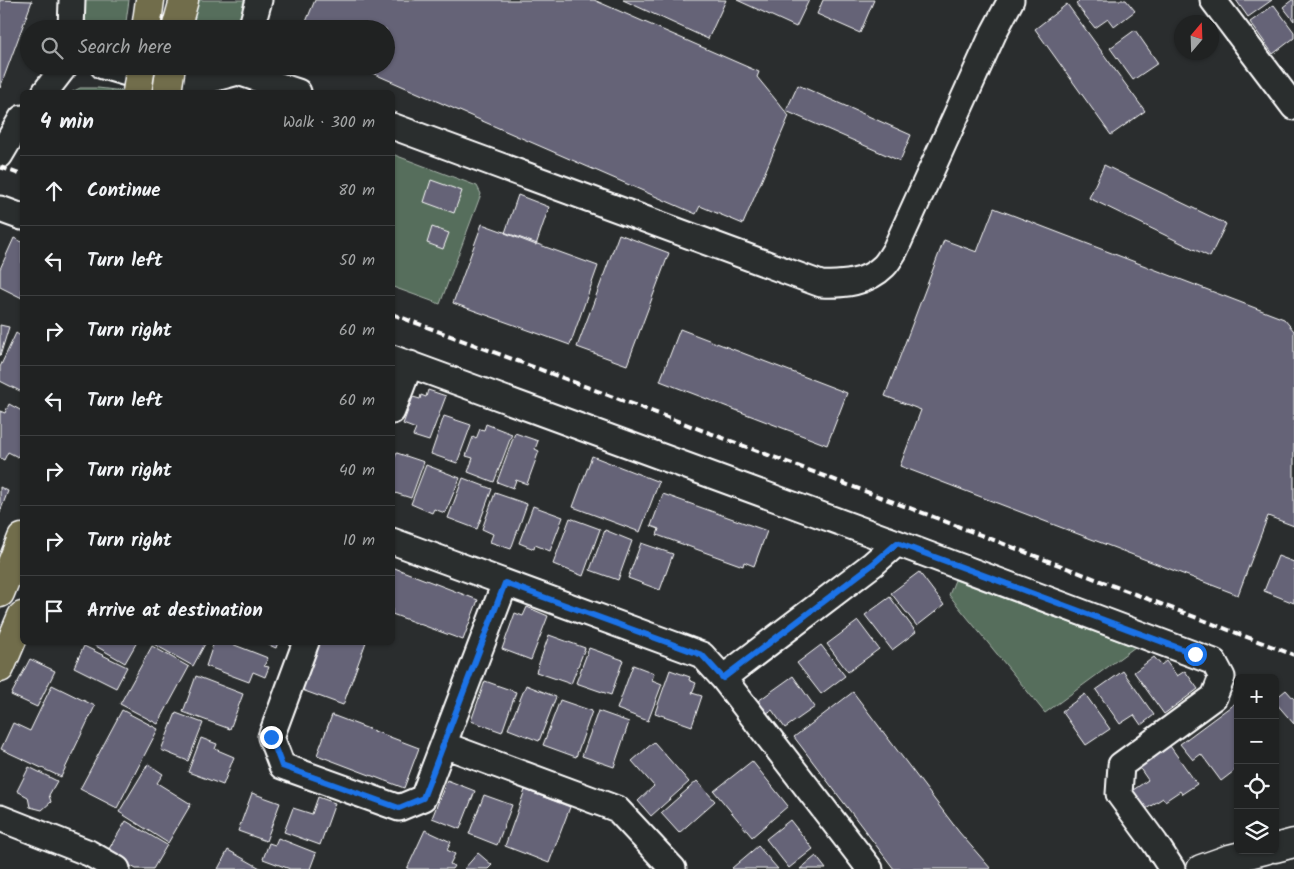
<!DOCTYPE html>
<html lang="en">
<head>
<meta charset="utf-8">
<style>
	:root { --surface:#202222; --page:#282a2a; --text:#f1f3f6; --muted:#a2a4a5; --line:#3d3f40 }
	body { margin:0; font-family:Kalam,sans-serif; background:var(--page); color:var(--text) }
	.controls { position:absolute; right:15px; bottom:15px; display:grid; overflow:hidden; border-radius:8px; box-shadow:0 1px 4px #0004 }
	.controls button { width:45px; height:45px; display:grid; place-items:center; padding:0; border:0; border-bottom:1px solid var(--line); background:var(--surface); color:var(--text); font:25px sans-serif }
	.compass { position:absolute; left:1174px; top:15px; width:45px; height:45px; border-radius:50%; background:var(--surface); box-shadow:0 1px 4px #0004; rotate:19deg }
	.stop { position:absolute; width:15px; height:15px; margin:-11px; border:4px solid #1a73e8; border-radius:50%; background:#fff }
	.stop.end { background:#1a73e8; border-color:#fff; box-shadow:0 1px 5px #0008 }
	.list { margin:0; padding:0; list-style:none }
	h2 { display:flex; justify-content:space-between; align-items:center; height:65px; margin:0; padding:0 20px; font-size:21px }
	h2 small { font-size:16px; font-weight:400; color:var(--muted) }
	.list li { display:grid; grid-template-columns:32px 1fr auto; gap:15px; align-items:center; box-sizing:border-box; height:70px; padding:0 20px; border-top:1px solid var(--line) }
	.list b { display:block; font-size:19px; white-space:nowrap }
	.list em { font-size:16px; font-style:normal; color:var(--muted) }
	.icon { flex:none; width:28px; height:28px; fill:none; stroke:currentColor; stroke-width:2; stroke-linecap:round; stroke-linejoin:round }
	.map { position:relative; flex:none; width:1294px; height:869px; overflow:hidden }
	.search { position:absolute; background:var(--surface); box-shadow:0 1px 4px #0004; left:20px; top:20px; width:375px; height:55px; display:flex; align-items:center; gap:12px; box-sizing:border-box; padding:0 18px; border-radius:28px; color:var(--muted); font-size:19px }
	.panel { position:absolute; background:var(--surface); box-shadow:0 1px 4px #0004; left:20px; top:90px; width:375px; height:555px; border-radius:8px }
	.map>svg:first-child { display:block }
	.green { fill:#566e5b; stroke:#aab6ad }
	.building { fill:#656477; stroke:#fff }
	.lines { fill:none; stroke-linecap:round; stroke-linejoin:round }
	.street-casing { stroke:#fff; stroke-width:29 }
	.secondary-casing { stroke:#fff; stroke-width:31 }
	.highway-casing { stroke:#fff; stroke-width:31 }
	.street { stroke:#2a2d2e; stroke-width:25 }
	.secondary { stroke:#2a2d2e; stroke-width:28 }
	.highway { stroke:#716d4b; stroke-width:28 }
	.rail { stroke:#fff; stroke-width:4; stroke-dasharray:8 4; stroke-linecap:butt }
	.highway-bridge-casing { stroke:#fff; stroke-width:31; stroke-linecap:butt }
	.highway-bridge { stroke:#716d4b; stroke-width:28 }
	.route { stroke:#1a73e8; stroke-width:6 }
</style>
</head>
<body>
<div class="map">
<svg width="1294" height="869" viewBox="0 0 1294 869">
	<rect width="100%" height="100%" fill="#2a2d2e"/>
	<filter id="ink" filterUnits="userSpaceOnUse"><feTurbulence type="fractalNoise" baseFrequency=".02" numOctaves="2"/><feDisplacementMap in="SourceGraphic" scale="10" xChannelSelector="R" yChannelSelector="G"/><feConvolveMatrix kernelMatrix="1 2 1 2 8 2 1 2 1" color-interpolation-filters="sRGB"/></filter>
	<g filter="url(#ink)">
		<path class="green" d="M86,0H129L125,29H87L84,11Z
			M197,0H244L237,29H192Z
			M80,88H98L132,92H72Z
			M392,154L477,186L481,194L440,304L393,287Z
			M955,580L1135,647L1045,713L949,595Z"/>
		<path class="building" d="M0,0L32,1L0,88Z
			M315,0H594L759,72L757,77L789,116L743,224L700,206L696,214L356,66H386V29H303Z
			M623,0H726L708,39Z
			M737,0H809L796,27Z
			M823,0H874L860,33L817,14Z
			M1077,0H1126L1135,11L1114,27L1108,19L1095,28L1076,4L1079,2Z
			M1236,0H1272L1248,17Z
			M1292,0H1294V21L1283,7Z
			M1067,4L1145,111L1111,135L1035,29Z
			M1274,5L1294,32V38L1273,54L1250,22Z
			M1135,30L1158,63L1133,80L1110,48Z
			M798,85L911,135L900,161L786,111Z
			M1104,165L1226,224L1210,257L1089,198Z
			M431,180L462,191L454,213L424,202Z
			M518,195L549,207L536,245L505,233Z
			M994,208L1284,319L1294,331V526L1268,516L1238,595L900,466L921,410L885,396L944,240L977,252Z
			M482,224L598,266L570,345L453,303Z
			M432,227L449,233L443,249L427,243Z
			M619,234L669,253L627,365L577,347Z
			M14,238L22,242V298L0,287V269Z
			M0,325L9,327L0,356Z
			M680,329L847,393L827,445L660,381Z
			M16,333L22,337V392L0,381V367Z
			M428,390L446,396L429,441L413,436L416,429L403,424L413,397L420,399L421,395L426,397Z
			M9,404L22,411V447L18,457L8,452L4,460L0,458V411L5,413Z
			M444,416L471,425L457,463L431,454Z
			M486,424L512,434L494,482L468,472L473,458L466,456L473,437L476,439L480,429L484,430Z
			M515,433L538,441L535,449L539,451L527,484L516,480L513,488L497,482Z
			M397,453L424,462L411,498L392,492V463Z
			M592,456L659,482L640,532L573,507Z
			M426,465L460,478L445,513L434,509L432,513L411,504Z
			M463,478L492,489L477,529L448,518Z
			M0,487L8,491L0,512Z
			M495,493L527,504L511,549L490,542L493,534L482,529Z
			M663,494L767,531L754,566L744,562L743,566L657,535L659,529L651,526Z
			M533,506L563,517L550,551L535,545L534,549L519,543Z
			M570,518L600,529L583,576L553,564Z
			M605,530L632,541L618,580L590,570Z
			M641,543L673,554L660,590L628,578Z
			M1278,556L1294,562V603L1264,591Z
			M392,567L478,600L463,640L392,614Z
			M919,572L944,605L917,626L891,593Z
			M890,597L916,632L892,650L865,615Z
			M527,607L548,616L531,660L502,649L515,613L523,616Z
			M858,621L879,649L848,672L827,644Z
			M549,635L585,648L571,684L536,672Z
			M89,642H137L125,663Z
			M150,642H206L193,666Z
			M214,642H227L268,658L264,666L269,667L265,677L253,672L249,682L206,666Z
			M262,642H278L276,648Z
			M320,642H366L343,705L302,690Z
			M821,645L845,676L821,694L797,663Z
			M84,646L127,667L116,688L74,667Z
			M152,646L189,667L158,724L120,704Z
			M589,648L623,660L611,695L576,683Z
			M1154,657L1161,665L1166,661L1177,676L1185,671L1198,689L1164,714L1134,672Z
			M30,659L55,671L37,707L11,695Z
			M633,665L654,673L652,680L662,684L648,721L617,709Z
			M670,670L690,677L689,680L696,683L692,693L702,696L692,726L655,713Z
			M1123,671L1154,715L1141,725L1134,715L1120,724L1096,690Z
			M196,676L243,694L230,729L183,712Z
			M793,676L815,707L785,728L772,710L767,713L758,701Z
			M485,681L516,692L502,732L471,721Z
			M52,685L95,706L61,777L1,749L13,723L30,731Z
			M526,685L556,697L539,741L508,729Z
			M1286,690L1294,699V724L1275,702V699Z
			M853,692L959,832L991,869H894L794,737Z
			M1085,694L1110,729L1086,745L1062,711Z
			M560,700L592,711L576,757L543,745Z
			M1238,701V768L1221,781L1201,754L1193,760L1180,744Z
			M122,710L158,729L117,808L80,789Z
			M598,711L629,722L614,767L582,756Z
			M176,713L203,723L188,761L161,750Z
			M332,715L419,748L404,788L317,755Z
			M201,738L217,744L215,749L234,757L223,785L188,772Z
			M654,742L689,782L651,816L638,801L654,786L632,761Z
			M1170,746L1197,784L1182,794L1180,791L1165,801L1163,798L1143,811L1130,792L1148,780L1139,767Z
			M752,761L788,806L752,837L714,791Z
			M148,764L163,774L157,783L191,804L168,843L119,812Z
			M29,767L57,781L49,795L51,802L42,810L30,807L28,797L17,791Z
			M447,780L475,791L460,829L432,818Z
			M697,781L715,801L679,833L661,813Z
			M525,790L570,807L549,863L505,846Z
			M252,793L280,803L266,841L238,831Z
			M484,795L512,805L497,845L469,834Z
			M318,797L335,803L320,845L284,832L293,808L312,814Z
			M790,820L813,849L789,868L766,839Z
			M126,821L167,845L153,869H136L107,852Z
			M425,830L451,842L447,850L455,854L450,864L454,866L452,869H407Z
			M278,838L316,853L310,869H290L263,859L269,843L275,845Z
			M758,846L778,869H733L732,868Z
			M228,850L262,869H218Z
			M478,853L492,865L488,869H464Z
			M816,856L826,869H800Z"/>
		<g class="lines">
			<defs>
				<path id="street" d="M1213,0L1294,107
					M71,29L72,0
					M251,29L259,0
					M103,66L168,85L212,79L238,72L298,92
					M45,92L65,66
					M392,126L821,284C843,285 867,283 884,266C888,262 892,255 895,250L994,32L1011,0
					M0,155L22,118
					M0,209L22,217
					M392,358L897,543L1214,662L1222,677L1214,697L1121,765L1119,794L1155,843L1172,869
					M392,411L410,364
					M392,541L702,655L723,678L870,869
					M306,642L271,737L282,766L399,808L423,798L505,583
					M723,678L873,564L897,543
					M444,745L617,809L673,869
					M0,818L89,853L117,869"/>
				<path id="secondary" d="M1275,848L1294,843
					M1201,869L1229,859L1265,850"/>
				<path id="highway" d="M146,29L150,0
					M176,29L184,0
					M0,593L22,538
					M0,668L22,616"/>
			</defs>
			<use href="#street" class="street-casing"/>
			<use href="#secondary" class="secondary-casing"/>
			<use href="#highway" class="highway-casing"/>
			<use href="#street" class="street"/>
			<use href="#secondary" class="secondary"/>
			<use href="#highway" class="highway"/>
			<path class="rail" d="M0,167L22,175
				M392,314L931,516L1294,655"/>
			<defs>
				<path id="highway-bridge" d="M137,92L141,66
					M167,92L171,66"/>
			</defs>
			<use href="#highway-bridge" class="highway-bridge-casing"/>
			<use href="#highway-bridge" class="highway-bridge"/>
		</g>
	</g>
	<g class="lines" filter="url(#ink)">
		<path class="route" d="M271,737L282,766L399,808L423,798L505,583L702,655L723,678L873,564L897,543L1195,654"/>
	</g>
</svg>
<div class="controls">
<button>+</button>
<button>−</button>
<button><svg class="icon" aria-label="locate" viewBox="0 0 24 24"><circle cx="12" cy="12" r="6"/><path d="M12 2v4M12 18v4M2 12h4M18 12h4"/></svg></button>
<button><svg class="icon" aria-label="layers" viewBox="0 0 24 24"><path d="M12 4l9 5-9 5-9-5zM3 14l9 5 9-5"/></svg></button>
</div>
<svg class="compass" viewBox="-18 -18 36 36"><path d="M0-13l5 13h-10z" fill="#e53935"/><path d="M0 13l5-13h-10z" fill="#a2a4a5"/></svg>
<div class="stop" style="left:1195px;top:654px"></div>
<div class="stop end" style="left:271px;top:737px"></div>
<div class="search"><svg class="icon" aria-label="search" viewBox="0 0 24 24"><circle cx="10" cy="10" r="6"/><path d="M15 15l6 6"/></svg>Search here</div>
<section class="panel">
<h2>4 min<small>Walk · 300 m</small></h2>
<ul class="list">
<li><svg class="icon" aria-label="ahead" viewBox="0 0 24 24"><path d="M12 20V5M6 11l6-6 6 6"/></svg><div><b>Continue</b></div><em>80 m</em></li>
<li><svg class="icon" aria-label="left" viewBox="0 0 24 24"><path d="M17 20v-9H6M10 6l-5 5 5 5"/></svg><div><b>Turn left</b></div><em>50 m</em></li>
<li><svg class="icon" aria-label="right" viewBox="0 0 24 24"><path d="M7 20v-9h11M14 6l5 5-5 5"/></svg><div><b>Turn right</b></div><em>60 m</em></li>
<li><svg class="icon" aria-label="left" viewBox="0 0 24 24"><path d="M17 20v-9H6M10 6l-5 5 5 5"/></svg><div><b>Turn left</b></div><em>60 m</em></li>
<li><svg class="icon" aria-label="right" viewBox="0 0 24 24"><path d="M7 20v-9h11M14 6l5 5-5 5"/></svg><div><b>Turn right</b></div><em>40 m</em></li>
<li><svg class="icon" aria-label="right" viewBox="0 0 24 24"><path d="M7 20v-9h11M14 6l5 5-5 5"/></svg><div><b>Turn right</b></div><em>10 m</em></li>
<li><svg class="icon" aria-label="arrive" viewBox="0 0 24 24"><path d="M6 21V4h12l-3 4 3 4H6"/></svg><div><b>Arrive at destination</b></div></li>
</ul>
</section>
</div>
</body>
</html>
